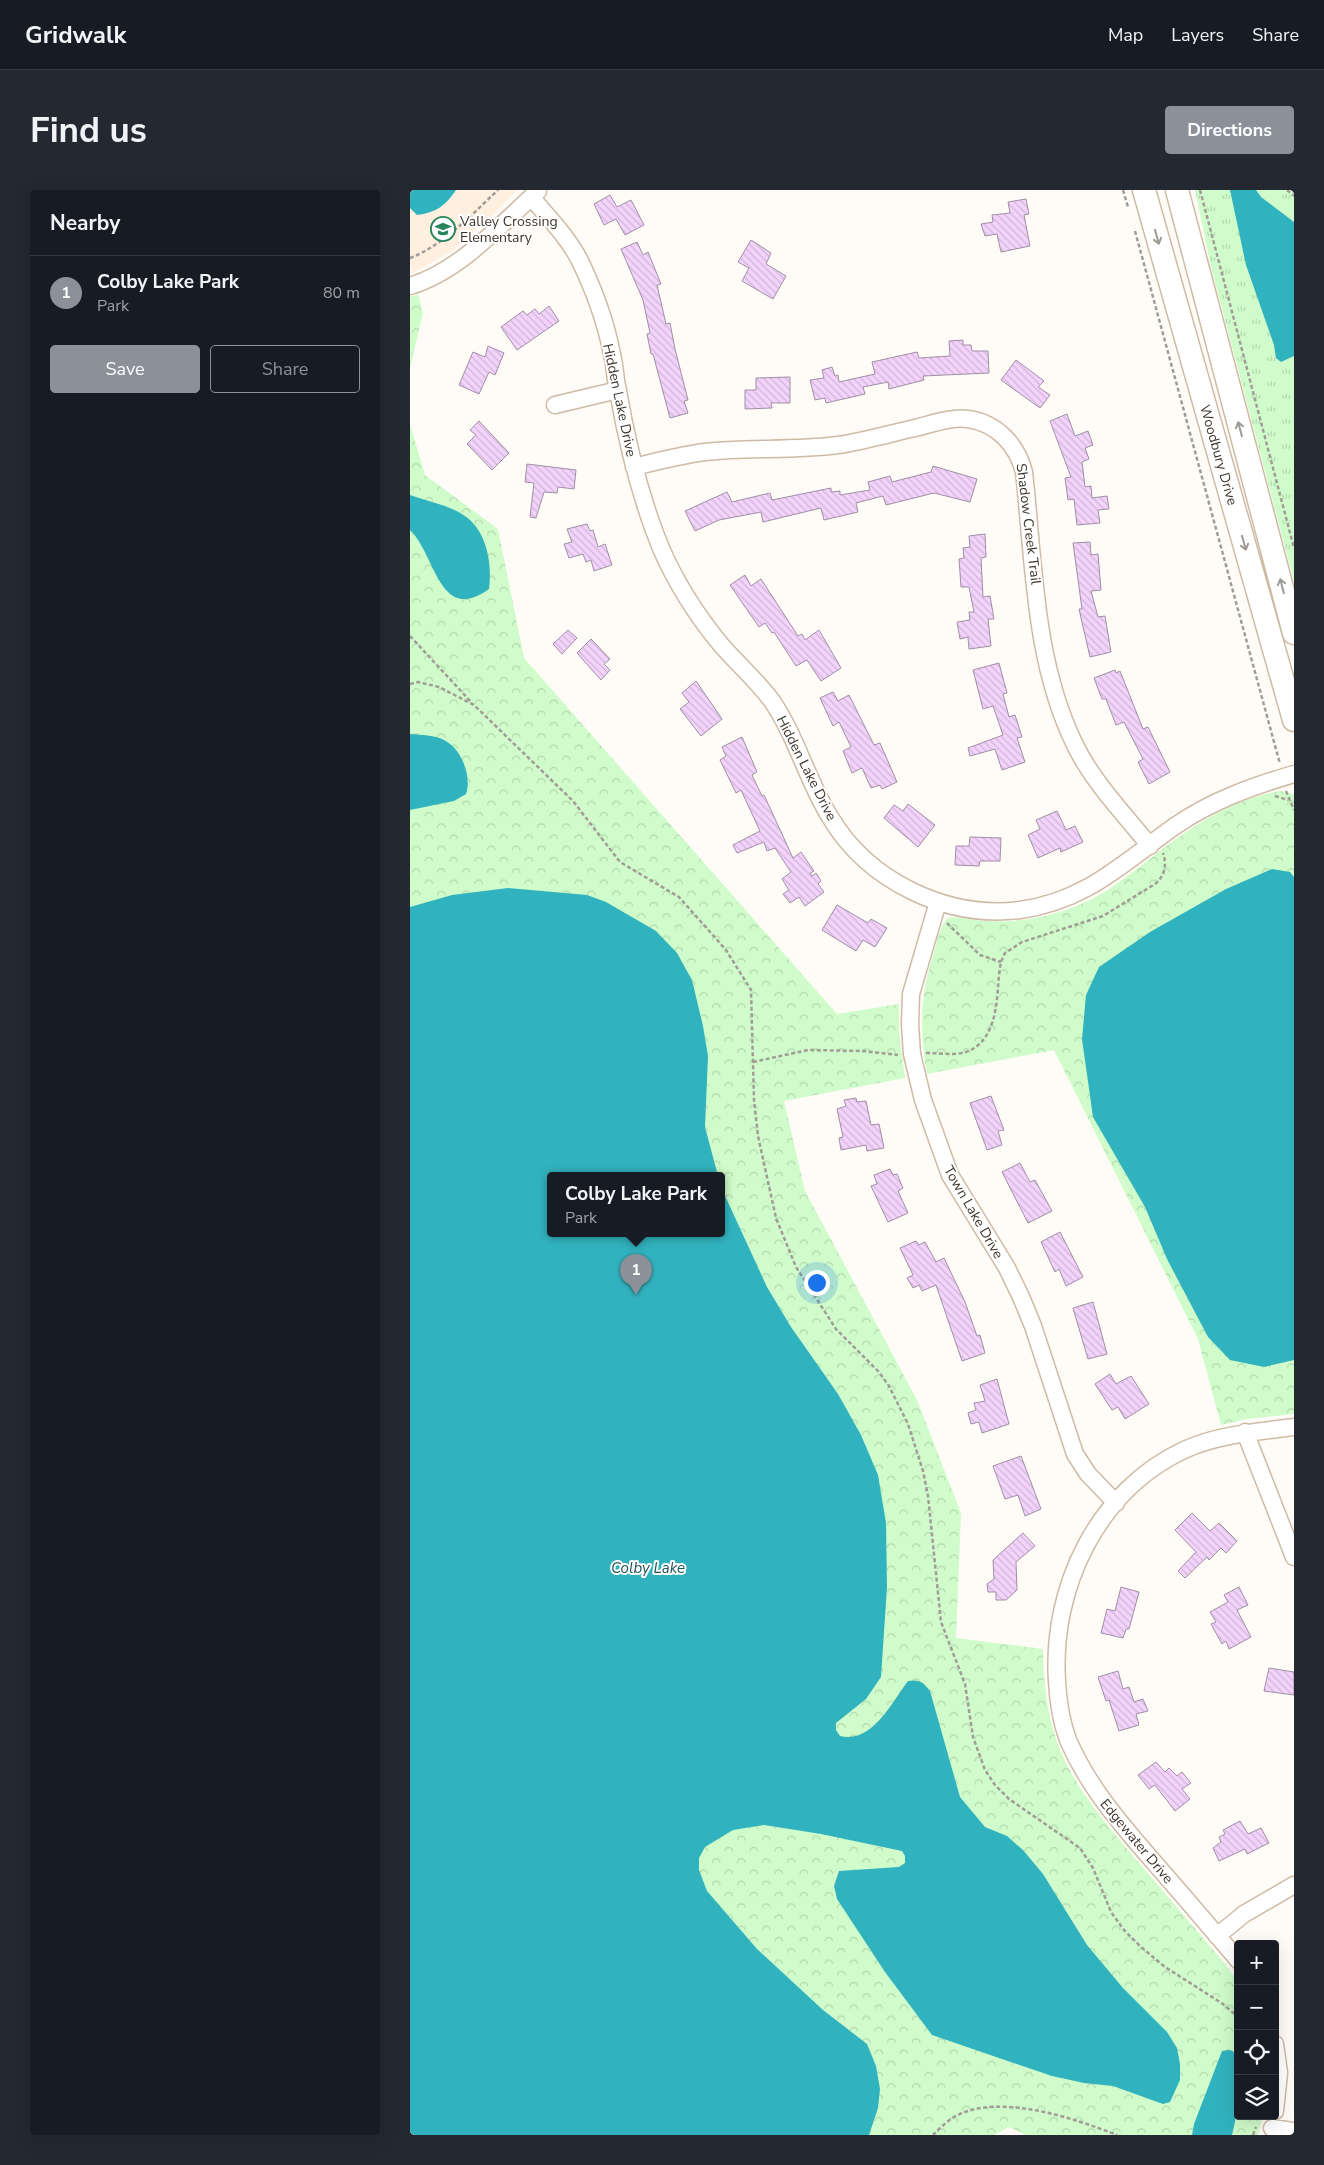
<!DOCTYPE html>
<html lang="en">
<head>
<meta charset="utf-8">
<style>
	:root { --surface:#171b24; --page:#242831; --text:#f1f3f6; --muted:#9ea1a6; --line:#363941; --accent:#8c9099 }
	body { margin:0; font-family:"Nunito Sans",sans-serif; background:var(--page); color:var(--text) }
	.controls { position:absolute; right:15px; bottom:15px; display:grid; overflow:hidden; border-radius:5px; box-shadow:0 5px 20px #0002 }
	.controls button { width:45px; height:45px; display:grid; place-items:center; padding:0; border:0; border-bottom:1px solid var(--line); background:var(--surface); color:var(--text); font:25px sans-serif }
	.you { position:absolute; left:406px; top:1092px; width:18px; height:18px; margin:-12px; border:4px solid #fff; border-radius:50%; background:#1a73e8; box-shadow:0 0 0 8px #1a73e833 }
	.badge { display:grid; place-items:center; width:32px; height:32px; border-radius:50%; background:var(--accent); color:#fff; font-size:16px; font-weight:700 }
	.pin { position:absolute; translate:-50% -41px; filter:drop-shadow(0 1px 2px #0008) }
	.pin::after { content:''; position:absolute; top:26px; width:18px; height:15px; background:inherit; clip-path:polygon(0 0,100% 0,50% 100%) }
	.popup { position:absolute; left:137px; top:982px; width:178px; height:65px; box-sizing:border-box; display:grid; place-content:center; border-radius:5px; background:var(--surface); filter:drop-shadow(0 1px 4px #0005); font-size:16px; white-space:nowrap; color:var(--muted) }
	.popup b { font-size:19px; color:var(--text) }
	.popup::after { content:''; position:absolute; left:50%; top:100%; margin-left:-10px; border:10px solid transparent; border-top-color:var(--surface) }
	.list { margin:0; padding:0; list-style:none }
	h2 { display:flex; justify-content:space-between; align-items:center; height:65px; margin:0; padding:0 20px; font-size:21px }
	h2 small { font-size:16px; font-weight:400; color:var(--muted) }
	.list li { display:grid; grid-template-columns:32px 1fr auto; gap:15px; align-items:center; box-sizing:border-box; height:75px; padding:0 20px; border-top:1px solid var(--line) }
	.list b { display:block; font-size:19px; white-space:nowrap }
	.list p { margin:0; font-size:16px; white-space:nowrap; color:var(--muted) }
	.list em { font-size:16px; font-style:normal; color:var(--muted) }
	.actions { display:flex; gap:10px; padding:15px 20px }
	.actions a { flex:1; padding:11px 0; border:1px solid var(--accent); border-radius:5px; text-align:center; font-size:18px; color:var(--accent) }
	.actions .main { background:var(--accent); color:#fff }
	.icon { flex:none; width:28px; height:28px; fill:none; stroke:currentColor; stroke-width:2; stroke-linecap:round; stroke-linejoin:round }
	.map { position:relative; flex:none; width:884px; height:1945px; overflow:hidden; border-radius:5px }
	header { display:flex; align-items:center; gap:30px; box-sizing:border-box; height:70px; padding:0 25px; background:var(--surface); border-bottom:1px solid var(--line) }
	header strong { font-size:24px }
	nav { display:flex; gap:28px; margin-inline-start:auto; font-size:18px }
	.intro { display:flex; align-items:center; justify-content:space-between; box-sizing:border-box; height:120px; padding:0 30px }
	h1 { margin:0; font-size:35px }
	.button { padding:12px 22px; border-radius:5px; background:var(--accent); color:#fff; font-size:18px; font-weight:700 }
	main { display:flex; gap:30px; padding:0 30px }
	aside { flex:1; background:var(--surface); border-radius:5px; box-shadow:0 5px 20px #0002 }
	.map>svg:first-child { display:block }
	.built { fill:#feefde }
	.grass { fill:url(#grass-tufts) }
	.park { fill:url(#park-crowns); fill-rule:evenodd }
	.water { fill:#31b3bf }
	.building { fill:url(#building-back-hatch); stroke:#9f8fa4 }
	.lines { fill:none; stroke-linecap:round; stroke-linejoin:round }
	.minor-casing { stroke:#cebba6; stroke-width:19 }
	.secondary-casing { stroke:#cebba6; stroke-width:25 }
	.path { stroke:#a29c96; stroke-width:2.5; stroke-dasharray:4 2.5; stroke-linecap:butt }
	.minor { stroke:#fff; stroke-width:16 }
	.secondary { stroke:#fff; stroke-width:22 }
	.oneway { stroke:#9e9a96 }
	.labels { text-anchor:middle; stroke-width:4; stroke-linejoin:round; paint-order:stroke }
	.poi-label { font-size:14px; fill:#3d352d; stroke:#fff; text-anchor:start }
	.street-label { font-size:14px; fill:#3d352d; stroke:#fff }
	.water-label { font-size:15px; font-style:italic; fill:#1e5358; stroke:#fff }
</style>
</head>
<body>
<header>
<strong>Gridwalk</strong>
<nav><a>Map</a><a>Layers</a><a>Share</a></nav>
</header>
<div class="intro"><h1>Find us</h1><a class="button">Directions</a></div>
<main>
<aside>
<h2>Nearby<small></small></h2>
<ul class="list">
<li><span class="badge">1</span><div><b>Colby Lake Park</b><p>Park</p></div><em>80 m</em></li>
</ul>
<div class="actions"><a class="main">Save</a><a>Share</a></div>
</aside>
<div class="map">
<svg width="884" height="1945" viewBox="0 0 884 1945">
	<defs>
		<pattern id="grass-tufts" width="24" height="20" patternUnits="userSpaceOnUse" patternTransform="scale(1.25)"><rect width="24" height="20" fill="#cffcca"/><path d="M3 7l-1-3M5 7V3M7 7l1-3M15 17l-1-3M17 17v-4M19 17l1-3" fill="none" stroke="#b3d9ae"/></pattern>
		<pattern id="park-crowns" width="20" height="18" patternUnits="userSpaceOnUse" patternTransform="scale(1.25)"><rect width="20" height="18" fill="#cffcca"/><path d="M2 6a3 3 0 1 1 6 0M12 15a3 3 0 1 1 6 0" fill="none" stroke="#b3d9ae"/></pattern>
		<pattern id="building-back-hatch" width="6" height="6" patternUnits="userSpaceOnUse" patternTransform="scale(1.25)"><rect width="6" height="6" fill="#f3d3fc"/><path d="M-1 5l2 2M0 0l6 6M5-1l2 2" fill="none" stroke="#d1b6d8"/></pattern>
	</defs>
	<rect width="100%" height="100%" fill="#fffbf6"/>
	<path class="built" d="M0,0H107L83,25L42,61L3,83L0,73Z"/>
	<path class="grass" d="M785,0H884V391L801,77Z"/>
	<path class="park" d="M8,104L13,123L0,178V107Z
		M0,234L15,285L88,339L114,468L427,824L489,814V843L495,888L374,911L395,1001L507,1210L551,1323L546,1448L633,1459C634,1561 666,1599 730,1674C759,1708 787,1741 816,1775L828,1792V1926H853L848,1945H616L599,1937L584,1945H0ZM141,986H311V1044H141Z
		M870,601L884,604V1224L837,1229L811,1235L788,1149L644,860L517,884C509,837 510,805 525,759C528,748 530,736 538,728C549,725 565,731 576,731C608,733 640,727 669,715C698,703 721,683 745,665C782,636 823,609 870,601Z"/>
	<path class="water" d="M0,0H46C36,15 26,23 7,25L0,18Z
		M820,0H846L851,7L884,32V166L871,172L866,168L864,155L836,75Z
		M0,305C19,312 45,316 60,330C78,347 82,376 79,399C29,435 26,365 0,340Z
		M0,544C12,545 24,545 34,550C52,559 62,587 56,604L44,611L0,620Z
		M862,679L880,682L884,687V1170L854,1177L820,1170L798,1147L757,1069L735,1017L683,927L672,849L676,805L689,777L740,742L816,699Z
		M98,698L177,705L196,712L246,741L267,763L282,790L293,836L298,866L295,937L308,986H141V1044H311V997L357,1097L381,1137L428,1204L451,1245L468,1285L476,1333L477,1397L471,1487L456,1509L426,1533V1540L430,1546C462,1554 482,1512 498,1491C510,1489 513,1492 520,1501L550,1607L575,1637L597,1646L613,1660L633,1684L677,1755L713,1798L757,1842L767,1858L770,1874V1890L760,1912L753,1914L703,1896L674,1893L642,1886L522,1845L475,1782L427,1709L424,1696L429,1681L489,1677L495,1673V1666L492,1661L411,1644L354,1635L323,1640L295,1657L289,1668V1680L297,1701L347,1759L413,1820L457,1854L466,1876L470,1899L468,1918L459,1945H0V717L42,705Z
		M818,1860L823,1861C834,1883 828,1922 822,1945H782L784,1934L812,1861Z"/>
	<path class="building" d="M200,5L207,17L221,10L234,35L215,45L206,29L194,35L184,14Z
		M616,9L619,24L614,25L620,56L591,62L587,44L575,46L571,34L583,32L582,25L600,23L598,12Z
		M341,50L361,63L356,74L376,86L363,109L332,91L339,78L328,72Z
		M227,52L233,65L238,62L251,94L247,95L256,134L260,133L265,159L278,210L274,211L278,223L260,228L243,164H241L237,144L240,143L233,110L211,59Z
		M139,116L149,131L107,160L91,137L113,121L117,125L125,119L129,124Z
		M553,150V155H561L562,161H578L579,183L513,186L514,190L479,199L478,192L453,197L455,204L416,213L415,208L405,210L400,190L414,188L412,180L422,177L425,186L428,185L429,192L465,184L462,172L507,162L509,168L540,166L539,151Z
		M78,156L94,163L85,185L79,182L69,204L49,195L63,162L75,167Z
		M606,170L634,191L628,197L640,205L630,218L591,190Z
		M380,187V213H361L362,218L335,219V200H346V188Z
		M657,224L665,246L678,241L683,255L675,258L679,269L672,272L675,297L681,296L682,308L697,306L699,319L688,320L690,333L667,335L664,309L658,310L655,288L661,287L640,231Z
		M69,231L99,263L82,280L57,254L66,245L60,240Z
		M117,274L166,280L164,299L148,297L147,303L134,302L126,328L120,327L124,293L115,292Z
		M523,276L567,289L560,312L524,303L476,315L473,306L446,313L448,322L414,330L411,318L353,332L351,322L309,330L285,341L275,321L317,302L322,312L360,303L362,310L421,298V302L430,301V305L460,300L458,292L480,286L482,292L521,282Z
		M177,334L180,341L183,340L188,357L195,354L202,375L184,381L181,370L176,372L173,364L159,368L154,354L162,352L157,339Z
		M575,344L576,367L571,368L573,407L580,406L584,429H578L581,456L559,459L558,447L550,449L547,432L560,430L559,422H564L559,397H551L549,369L554,368L553,358L560,357L559,346Z
		M680,352L681,365L688,364L691,400L681,401L688,427L695,426L701,462L680,467L669,419H672L663,353Z
		M335,385L341,396L351,389L388,446L392,444L395,450L409,440L431,478L411,491L397,470L386,476L364,442L362,443L355,433L349,437L320,395Z
		M158,440L167,448L152,464L143,454Z
		M181,449L200,469L194,474L200,480L191,490L167,463Z
		M589,473L597,503L593,504L599,527L605,525L612,547L607,548L615,572L592,580L585,559L560,566L558,558L593,545L583,516L573,519L563,480Z
		M705,480L706,483L710,481L733,539L738,537L760,582L739,594L728,572L733,569L714,532L706,535L696,509H692L684,488Z
		M286,491L312,529L291,546L270,519L279,512L272,503Z
		M423,502L428,511L439,505L464,555L470,553L487,592L472,599L470,595L461,598L452,578L442,583L433,561L441,557L429,532L423,536L410,508Z
		M332,547L347,582L342,585L352,606L354,605L383,668L391,662L404,681L400,683L402,686L406,683L411,691L408,694L414,702L395,716L389,707L380,713L373,704L379,700L372,689L381,682L365,658L357,661L354,652L327,663L323,655L350,641L331,600L326,603L310,570L316,566L312,557Z
		M498,614L525,635L508,657L474,628L484,615L493,621Z
		M647,621L656,640L665,636L673,652L651,662L650,658L628,668L618,645L630,639L626,630Z
		M560,647L591,648L590,671H570L569,676L545,675L546,656H559Z
		M427,715L458,733L461,729L477,738L465,757L453,750L446,761L412,740Z
		M581,906L594,940L588,941L592,955L577,960L560,913Z
		M446,908L447,912L456,911L461,935L469,934L474,958L457,961L456,955L431,960L429,948L433,947L427,919L436,916L434,910Z
		M610,973L620,992L625,990L642,1021L618,1033L592,982Z
		M480,979L483,985L487,984L493,998L488,1001L498,1023L478,1032L461,996L467,994L464,985Z
		M650,1042L673,1087L656,1096L649,1079L645,1082L631,1052Z
		M506,1051L509,1055L515,1052L526,1072L534,1068L555,1112L567,1146L570,1145L575,1163L552,1171L526,1095L512,1101L509,1095L503,1098L497,1088L503,1085L490,1058Z
		M683,1112L697,1164L678,1169L663,1118Z
		M700,1184L706,1194L721,1186L739,1214L715,1229L708,1217L702,1220L685,1194Z
		M587,1189L599,1234L572,1243L569,1232L561,1234L558,1223L566,1220L564,1213L575,1211L570,1195Z
		M611,1266L631,1319L615,1326L608,1305L595,1309L583,1276Z
		M782,1323L800,1341L809,1333L827,1351L816,1363L811,1358L799,1370L797,1367L775,1388L768,1381L786,1362L765,1340Z
		M613,1343L625,1356L606,1372L607,1400L596,1410H586V1402H578L577,1394L584,1389L583,1370Z
		M711,1397L729,1402L719,1439H716L713,1448L691,1443L697,1419L705,1421Z
		M829,1397L838,1415L827,1420L841,1447L819,1459L816,1451L812,1454L801,1434L806,1432L800,1422L818,1412L814,1405Z
		M859,1478L884,1482V1505L854,1501Z
		M708,1481L713,1499L719,1497L724,1512L733,1509L738,1521L726,1524L729,1535L709,1541L699,1510L696,1511L688,1487Z
		M746,1572L755,1582L759,1578L767,1586L772,1582L781,1593L772,1599L780,1609L765,1621L745,1595L739,1599L728,1585Z
		M830,1631L838,1644L851,1638L859,1653L837,1664L835,1659L809,1671L803,1658L811,1652L809,1647L815,1644L813,1640Z"/>
	<g class="lines">
		<defs>
			<path id="minor" d="M121,7C138,27 158,47 170,71C184,100 196,133 202,164C205,176 205,189 208,201C217,253 230,306 250,356C265,391 287,426 312,456C328,474 347,491 362,511C387,548 397,590 420,627C458,691 536,729 610,720C676,711 713,673 765,636C801,611 843,596 884,584
				M0,96C50,81 90,35 128,1
				M145,215L208,200
				M224,277C248,271 271,265 295,262C339,257 383,261 428,255C455,251 482,243 509,237C524,233 542,227 558,229C587,233 607,255 614,282C624,373 624,472 665,555C683,592 714,624 740,656
				M528,712L501,804L500,834L502,864L513,910L540,985L597,1078L611,1107L623,1136L665,1264L678,1284L706,1313
				M835,1242L884,1367
				M807,1746L834,1724L884,1695
				M828,1770C799,1736 771,1703 742,1670C709,1632 678,1596 658,1550C651,1531 648,1510 647,1491C641,1398 687,1301 774,1260C809,1244 847,1242 884,1237
				M865,1854L869,1883L865,1921
				M862,1938L884,1941"/>
			<path id="secondary" d="M734,0L884,530
				M767,0L884,443"/>
		</defs>
		<use href="#minor" class="minor-casing"/>
		<use href="#secondary" class="secondary-casing"/>
		<path class="path" d="M713,0L718,17
			M790,0L884,358
			M877,0L884,6
			M725,41L870,574
			M0,68C34,55 62,24 88,0
			M0,446L62,513
			M0,494L8,492L29,497L64,515L163,611L210,672L269,707L316,760L341,800L344,910L348,946L366,1028L386,1077L408,1111L426,1139L469,1182L479,1196L498,1234L513,1281L518,1306L531,1432L555,1494L563,1547L575,1580L585,1595L599,1609L670,1658L683,1678L701,1722L714,1740L731,1757L755,1777L813,1814L828,1827
			M876,601L884,620
			M865,606L878,610
			M537,733L570,765L591,772
			M516,863C525,863 534,864 543,864C580,863 586,827 588,798C589,786 589,773 595,763L612,752L693,726L745,694C755,686 757,675 753,663
			M343,872L398,860L453,861L488,865
			M523,1945C529,1939 536,1932 544,1927C588,1902 663,1928 707,1945
			M843,1945L846,1937"/>
		<use href="#minor" class="minor"/>
		<use href="#secondary" class="secondary"/>
	</g>
	<defs><path id="oneway-shaft" d="M-6 0H5M1.5-3L5.5 0L1.5 3" fill="none" stroke-width="1.6" stroke-linecap="round" stroke-linejoin="round" transform="scale(1.25)"/></defs>
	<g class="oneway">
		<use href="#oneway-shaft" transform="translate(747 47) rotate(74)"/>
		<use href="#oneway-shaft" transform="translate(830 239) rotate(-105)"/>
		<use href="#oneway-shaft" transform="translate(834 353) rotate(74)"/>
		<use href="#oneway-shaft" transform="translate(872 396) rotate(-105)"/>
	</g>
	<defs>
		<symbol id="school-ring" viewBox="-11 -11 22 22"><circle r="9.5" fill="#fff" stroke="#28845b" stroke-width="1.5"/><path d="M0-5L7-2L0 1L-7-2ZM-4 1L0 2.5L4 1V4Q0 6-4 4Z" fill="#28845b"/></symbol>
	</defs>
	<g fill-rule="evenodd">
		<use href="#school-ring" x="19" y="25" width="28" height="28"/>
	</g>
	<g class="labels">
		<g class="poi-label">
			<text x="50" y="36">Valley Crossing<tspan x="50" dy="16">Elementary</tspan></text>
		</g>
		<g class="street-label">
			<text transform="translate(210 210) rotate(78)" y="5">Hidden Lake Drive</text>
			<text transform="translate(809 265) rotate(74)" y="5">Woodbury Drive</text>
			<text transform="translate(619 334) rotate(83)" y="5">Shadow Creek Trail</text>
			<text transform="translate(397 578) rotate(63)" y="5">Hidden Lake Drive</text>
			<text transform="translate(564 1022) rotate(60)" y="5">Town Lake Drive</text>
			<text transform="translate(727 1651) rotate(50)" y="5">Edgewater Drive</text>
		</g>
		<g class="water-label">
			<text x="238" y="1383">Colby Lake</text>
		</g>
	</g>
</svg>
<div class="controls">
<button>+</button>
<button>−</button>
<button><svg class="icon" aria-label="locate" viewBox="0 0 24 24"><circle cx="12" cy="12" r="6"/><path d="M12 2v4M12 18v4M2 12h4M18 12h4"/></svg></button>
<button><svg class="icon" aria-label="layers" viewBox="0 0 24 24"><path d="M12 4l9 5-9 5-9-5zM3 14l9 5 9-5"/></svg></button>
</div>
<div class="you"></div>
<div class="pin badge" style="left:226px;top:1105px">1</div>
<div class="popup"><b>Colby Lake Park</b>Park</div>
</div>
</main>
</body>
</html>
